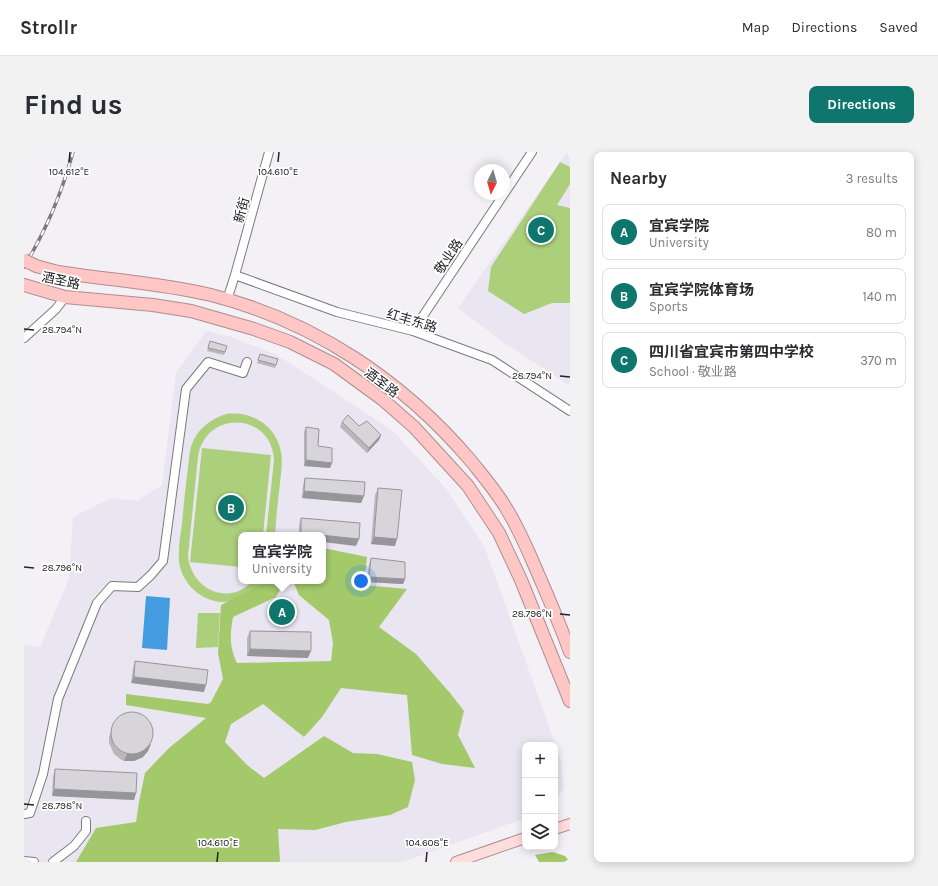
<!DOCTYPE html>
<html lang="en">
<head>
<meta charset="utf-8">
<style>
	:root { --surface:#fff; --page:#f2f2f3; --text:#2b2b33; --muted:#7c7c81; --line:#e1e1e2; --accent:#0f766e }
	body { margin:0; font-family:Karla,"Noto Sans SC",sans-serif; background:var(--page); color:var(--text) }
	.controls { position:absolute; right:12px; bottom:12px; display:grid; overflow:hidden; border-radius:8px; box-shadow:0 2px 10px #0003 }
	.controls button { width:36px; height:36px; display:grid; place-items:center; padding:0; border:0; border-bottom:1px solid var(--line); background:var(--surface); color:var(--text); font:20px sans-serif }
	.compass { position:absolute; left:450px; top:12px; width:36px; height:36px; border-radius:50%; background:var(--surface); box-shadow:0 2px 10px #0003; rotate:185deg }
	.you { position:absolute; left:337px; top:429px; width:14px; height:14px; margin:-10px; border:3px solid #fff; border-radius:50%; background:#1a73e8; box-shadow:0 0 0 6px #1a73e833 }
	.badge { display:grid; place-items:center; width:26px; height:26px; border-radius:50%; background:var(--accent); color:#fff; font-size:13px; font-weight:700 }
	.pin { position:absolute; translate:-50% -50%; border:2px solid #fff; box-shadow:0 1px 4px #0006 }
	.popup { position:absolute; left:214px; top:380px; width:88px; height:52px; box-sizing:border-box; display:grid; place-content:center; border-radius:8px; background:var(--surface); filter:drop-shadow(0 1px 3px #0005); font-size:13px; white-space:nowrap; color:var(--muted) }
	.popup b { font-size:15px; color:var(--text) }
	.popup::after { content:''; position:absolute; left:50%; top:100%; margin-left:-8px; border:8px solid transparent; border-top-color:var(--surface) }
	.list { margin:0; padding:0; list-style:none }
	h2 { display:flex; justify-content:space-between; align-items:center; height:52px; margin:0; padding:0 16px; font-size:17px }
	h2 small { font-size:13px; font-weight:400; color:var(--muted) }
	.list li { display:grid; grid-template-columns:26px 1fr auto; gap:12px; align-items:center; box-sizing:border-box; height:56px; margin:0 8px 8px; padding:0 8px; border:1px solid var(--line); border-radius:8px }
	.list b { display:block; font-size:15px; white-space:nowrap }
	.list p { margin:0; font-size:13px; white-space:nowrap; color:var(--muted) }
	.list em { font-size:13px; font-style:normal; color:var(--muted) }
	.icon { flex:none; width:22px; height:22px; fill:none; stroke:currentColor; stroke-width:2; stroke-linecap:round; stroke-linejoin:round }
	.map { position:relative; flex:none; width:546px; height:710px; overflow:hidden; border-radius:8px }
	header { display:flex; align-items:center; gap:24px; box-sizing:border-box; height:56px; padding:0 20px; background:var(--surface); border-bottom:1px solid var(--line) }
	header strong { font-size:19px }
	nav { display:flex; gap:22px; margin-inline-start:auto; font-size:14px }
	.intro { display:flex; align-items:center; justify-content:space-between; box-sizing:border-box; height:96px; padding:0 24px }
	h1 { margin:0; font-size:28px }
	.button { padding:10px 18px; border-radius:8px; background:var(--accent); color:#fff; font-size:14px; font-weight:700 }
	main { display:flex; gap:24px; padding:0 24px }
	aside { flex:1; background:var(--surface); border-radius:8px; box-shadow:0 2px 10px #0003 }
	.map>svg:first-child { display:block }
	.built { fill:#e9e5f1; fill-rule:evenodd }
	.green { fill:#accf7c }
	.forest { fill:#a3c96b }
	.water { fill:#439cdf }
	.lines { fill:none; stroke-linecap:round; stroke-linejoin:round }
	.minor-casing { stroke:#7b797e; stroke-width:10 }
	.major-casing { stroke:#b18d8d; stroke-width:12 }
	.highway-casing { stroke:#b18d8d; stroke-width:14 }
	.minor { stroke:#fff; stroke-width:8 }
	.major { stroke:#fedddd; stroke-width:10 }
	.highway { stroke:#fec7c6; stroke-width:12 }
	.rail-casing { stroke:#7c7a7e; stroke-width:3.5 }
	.rail { stroke:#fff; stroke-width:2; stroke-dasharray:6; stroke-linecap:butt }
	.highway-bridge-casing { stroke:#b18d8d; stroke-width:14; stroke-linecap:butt }
	.highway-bridge { stroke:#fec7c6; stroke-width:12 }
	.wall { fill:#b9b7bb }
	.shaded-wall { fill:#969599 }
	.building { fill:#d7d5da; stroke:#969599 }
	.ticks { fill:none; stroke:#232224; stroke-width:1.5 }
	.labels { text-anchor:middle; stroke-width:3.5; stroke-linejoin:round; paint-order:stroke }
	.street-label { font-size:13px; fill:#232224; stroke:#fff }
	.ticks-label { font-size:10px; text-anchor:middle; fill:#232224; stroke:#fff; stroke-width:3.5; stroke-linejoin:round; paint-order:stroke }
</style>
</head>
<body>
<header>
<strong>Strollr</strong>
<nav><a>Map</a><a>Directions</a><a>Saved</a></nav>
</header>
<div class="intro"><h1>Find us</h1><a class="button">Directions</a></div>
<main>
<div class="map">
<svg width="546" height="710" viewBox="0 0 546 710">
	<rect width="100%" height="100%" fill="#f3f1f6"/>
	<path class="built" d="M543,0H546V234L478,189L434,156Z
		M182,179L207,185L253,203L368,278L424,339L461,396L537,608L540,636L531,648V593H501V666L379,710H0V493L16,495L45,427L49,365L87,346L113,349L138,333L152,221ZM217,383H299V429H217Z"/>
	<path class="green" d="M536,10L546,15V32L533,53L546,56V151H528L500,162L464,139L467,115Z
		M202,262C228,259 252,273 257,300C259,310 257,321 256,331C254,348 252,366 251,383H242L250,308C248,260 181,257 174,305L164,404C166,428 188,447 212,440C220,438 226,430 231,429C234,428 238,429 240,429C234,440 210,450 198,450C178,449 161,434 156,415C153,401 156,386 158,372C160,348 163,323 166,299C170,280 184,268 202,262Z
		M178,296L247,303L239,383H217V415L166,410Z
		M174,461H196L194,495L172,496Z"/>
	<path class="forest" d="M299,396L343,405L340,433L383,437L355,475L392,502L426,541L440,559L434,583L451,616L418,612L388,603L383,543L317,536L298,565L280,585L239,552L207,572L201,590L223,613L240,626L300,584L329,601L353,602L388,610L391,628L384,655L366,663L322,670L291,678L254,677L256,709L255,710H52L72,676L112,670L115,650L121,621L145,596L182,566L102,553V542L184,552L187,550L199,527L194,501L197,453L243,429H257L260,431L252,445L209,465C206,483 205,494 213,511L307,509L309,491L305,468L275,443L269,429H299Z
		M529,700L541,704L546,710H515L511,703Z"/>
	<path class="water" d="M122,444L146,446L143,498L118,496Z"/>
	<g class="lines">
		<defs>
			<path id="minor" d="M480,42L508,0
				M211,123L313,160L389,179L468,208L546,259
				M203,148L211,123L245,0
				M389,179L480,42
				M0,186L32,157L41,145
				M0,662L6,661L19,622L34,547L73,451L88,434L114,435L127,423L139,409L162,237L184,210L219,221L223,210
				M0,709L10,710
				M29,710L50,694L62,679V669"/>
			<path id="major" d="M531,677L546,672
				M432,710L501,686"/>
			<path id="highway" d="M34,120C85,128 137,131 187,143C290,169 379,229 447,309C459,324 472,339 482,356C494,375 503,396 512,417C524,445 536,472 546,500
				M0,133L41,145L129,153L167,159L230,177L266,190L310,212L358,247L390,275L444,334L475,381L497,428L546,549"/>
		</defs>
		<use href="#minor" class="minor-casing"/>
		<use href="#major" class="major-casing"/>
		<use href="#highway" class="highway-casing"/>
		<use href="#minor" class="minor"/>
		<use href="#major" class="major"/>
		<use href="#highway" class="highway"/>
		<defs>
			<path id="rail" d="M0,115C23,76 37,43 49,0"/>
		</defs>
		<use href="#rail" class="rail-casing"/>
		<use href="#rail" class="rail"/>
		<defs>
			<path id="highway-bridge" d="M0,108L12,114L34,120"/>
		</defs>
		<use href="#highway-bridge" class="highway-bridge-casing"/>
		<use href="#highway-bridge" class="highway-bridge"/>
	</g>
	<path class="wall" d="M186,189L203,194L200,203L183,199Z
		M236,202L254,207L251,216L233,211Z
		M318,270L335,274L357,283L355,288L343,301L316,275Z
		M282,275L294,294L308,311L306,316L280,314V280Z
		M281,326L340,344L337,351L278,346L279,333Z
		M354,336L371,394L347,392L351,343Z
		M277,366L332,394L299,383H275V373Z
		M347,406L381,427L379,432L343,430L345,412Z
		M226,479L284,506L223,504V486Z
		M111,509L180,540L107,531L109,516Z
		M90,571L124,599L119,605L110,609H100L96,607L90,602L85,591V585Z
		M31,617L112,641L110,648L28,644L29,624Z"/>
	<path class="shaded-wall" d="M357,283L355,288L343,301L345,296Z
		M282,308L308,311L306,316L280,314Z
		M280,339L340,344L337,351L278,346Z
		M277,381L296,383H276Z
		M299,383L335,387L332,394L299,390Z
		M350,385L373,387L371,394L347,392Z
		M345,425L381,427L379,432L343,430Z
		M226,497L287,499L284,506L223,504Z
		M110,525L182,533L180,540L107,531Z
		M127,592L124,599L119,605L110,609H100L103,602Z
		M30,637L112,641L110,648L28,644Z"/>
	<path class="building" d="M186,189L203,194L201,200L184,196Z
		M236,202L254,207L252,213L234,208Z
		M324,263L335,274L343,269L357,283L345,296L318,270Z
		M282,275L295,277L294,294L308,296V311L282,308Z
		M281,326L341,330L340,344L280,339Z
		M354,336L378,338L373,387L350,385Z
		M277,366L336,371L335,387L277,381Z
		M347,406L381,410V427L345,425Z
		M226,479L287,480V499L226,497Z
		M111,509L184,518L182,533L110,525Z
		M87 581a21 21 0 1 1 42 0a21 21 0 1 1-42 0Z
		M31,617L113,621L112,641L30,637Z"/>
	<path class="ticks" d="M45,10L46,0M254,10L255,0M0,177L10,178M536,224L546,225M0,415L10,416M536,462L546,463M0,652L10,653M193,710L194,700M402,710L403,700"/>
	<g class="labels">
		<g class="street-label">
			<text transform="translate(217 58) rotate(-75)" y="5">新街</text>
			<text transform="translate(424 104) rotate(-56)" y="5">敬业路</text>
			<text transform="translate(37 128) rotate(12)" y="5">酒圣路</text>
			<text transform="translate(388 168) rotate(17)" y="5">红丰东路</text>
			<text transform="translate(358 230) rotate(37)" y="5">酒圣路</text>
		</g>
	</g>
	<g class="ticks-label">
		<text x="45" y="23">104.612°E</text>
		<text x="254" y="23">104.610°E</text>
		<text x="38" y="181">28.794°N</text>
		<text x="508" y="227">28.794°N</text>
		<text x="38" y="419">28.796°N</text>
		<text x="508" y="465">28.796°N</text>
		<text x="38" y="657">28.798°N</text>
		<text x="194" y="694">104.610°E</text>
		<text x="403" y="694">104.608°E</text>
	</g>
</svg>
<div class="controls">
<button>+</button>
<button>−</button>
<button><svg class="icon" aria-label="layers" viewBox="0 0 24 24"><path d="M12 4l9 5-9 5-9-5zM3 14l9 5 9-5"/></svg></button>
</div>
<svg class="compass" viewBox="-18 -18 36 36"><path d="M0-13l5 13h-10z" fill="#e53935"/><path d="M0 13l5-13h-10z" fill="#7c7c81"/></svg>
<div class="you"></div>
<div class="pin badge" style="left:258px;top:460px">A</div>
<div class="popup"><b>宜宾学院</b>University</div>
<div class="pin badge" style="left:207px;top:356px">B</div>
<div class="pin badge" style="left:517px;top:78px">C</div>
</div>
<aside>
<h2>Nearby<small>3 results</small></h2>
<ul class="list">
<li><span class="badge">A</span><div><b>宜宾学院</b><p>University</p></div><em>80 m</em></li>
<li><span class="badge">B</span><div><b>宜宾学院体育场</b><p>Sports</p></div><em>140 m</em></li>
<li><span class="badge">C</span><div><b>四川省宜宾市第四中学校</b><p>School · 敬业路</p></div><em>370 m</em></li>
</ul>
</aside>
</main>
</body>
</html>
